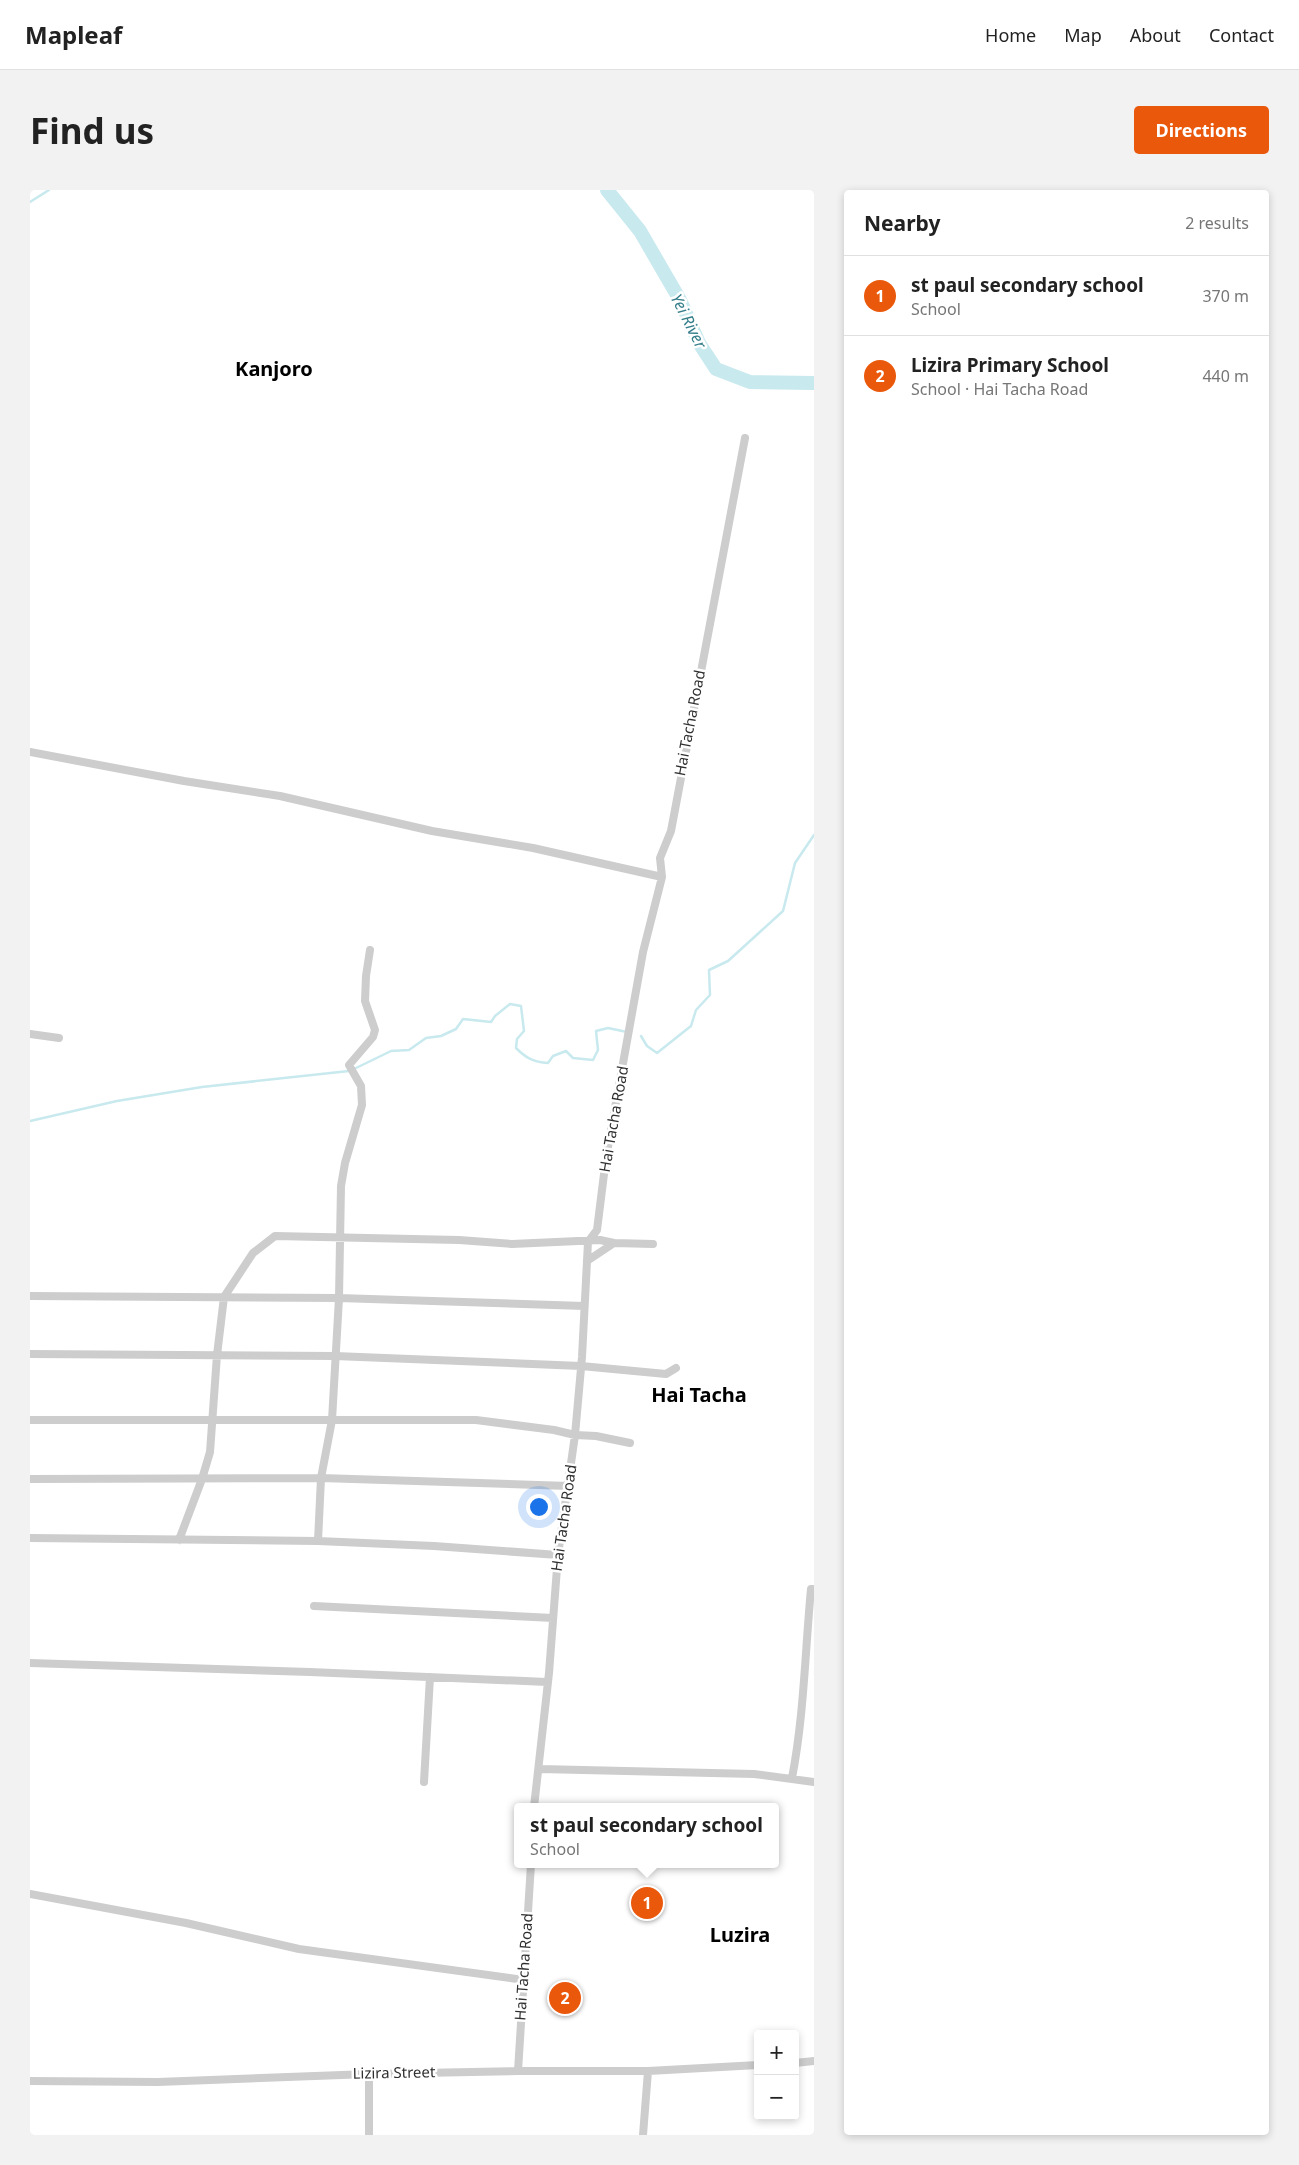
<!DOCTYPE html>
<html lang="en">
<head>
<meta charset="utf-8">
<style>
	:root { --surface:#fff; --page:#f2f2f2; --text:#222; --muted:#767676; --line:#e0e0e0; --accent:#ea580c }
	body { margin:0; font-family:"Noto Sans",sans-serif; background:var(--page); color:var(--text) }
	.controls { position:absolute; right:15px; bottom:15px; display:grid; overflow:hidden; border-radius:5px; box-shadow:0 2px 8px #0003 }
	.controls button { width:45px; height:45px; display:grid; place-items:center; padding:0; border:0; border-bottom:1px solid var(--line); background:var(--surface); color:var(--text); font:25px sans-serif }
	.you { position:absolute; left:508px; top:1316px; width:18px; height:18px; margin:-12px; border:4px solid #fff; border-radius:50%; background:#1a73e8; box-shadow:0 0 0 8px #1a73e833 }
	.badge { display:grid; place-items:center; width:32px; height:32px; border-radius:50%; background:var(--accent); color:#fff; font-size:16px; font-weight:700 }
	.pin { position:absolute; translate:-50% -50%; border:2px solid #fff; box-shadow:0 1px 5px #0006 }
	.popup { position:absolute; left:484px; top:1613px; width:265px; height:65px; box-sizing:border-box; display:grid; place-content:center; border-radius:5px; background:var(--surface); filter:drop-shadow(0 1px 4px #0005); font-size:16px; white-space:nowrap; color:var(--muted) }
	.popup b { font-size:19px; color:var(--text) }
	.popup::after { content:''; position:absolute; left:50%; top:100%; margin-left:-10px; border:10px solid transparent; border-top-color:var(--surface) }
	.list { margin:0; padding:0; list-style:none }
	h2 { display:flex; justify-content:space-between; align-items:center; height:65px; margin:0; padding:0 20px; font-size:21px }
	h2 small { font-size:16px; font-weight:400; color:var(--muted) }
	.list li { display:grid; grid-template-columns:32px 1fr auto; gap:15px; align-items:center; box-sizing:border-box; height:80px; padding:0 20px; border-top:1px solid var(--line) }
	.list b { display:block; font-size:19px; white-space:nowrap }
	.list p { margin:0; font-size:16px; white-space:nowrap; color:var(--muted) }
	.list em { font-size:16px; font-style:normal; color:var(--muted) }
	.map { position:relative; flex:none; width:784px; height:1945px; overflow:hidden; border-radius:5px }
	header { display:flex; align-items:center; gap:30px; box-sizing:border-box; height:70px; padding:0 25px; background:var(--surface); border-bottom:1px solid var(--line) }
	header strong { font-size:24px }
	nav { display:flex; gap:28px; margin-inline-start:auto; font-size:18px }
	.intro { display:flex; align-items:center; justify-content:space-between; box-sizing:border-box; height:120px; padding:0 30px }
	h1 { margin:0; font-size:35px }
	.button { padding:12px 22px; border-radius:5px; background:var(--accent); color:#fff; font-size:18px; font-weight:700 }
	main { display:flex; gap:30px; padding:0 30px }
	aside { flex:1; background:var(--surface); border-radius:5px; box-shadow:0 2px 8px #0003 }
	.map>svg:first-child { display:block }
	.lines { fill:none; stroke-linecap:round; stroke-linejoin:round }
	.stream { stroke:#c8e9ee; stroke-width:2.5 }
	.river { stroke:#c8e9ee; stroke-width:14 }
	.minor { stroke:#cdcdcd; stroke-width:8 }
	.labels { text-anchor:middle; stroke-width:5; stroke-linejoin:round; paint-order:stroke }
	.street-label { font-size:15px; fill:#303030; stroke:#fff }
	.water-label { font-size:16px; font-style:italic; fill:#347e8a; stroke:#fff }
	.district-label { font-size:20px; font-weight:bold; fill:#000; stroke:#fff }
</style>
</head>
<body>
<header>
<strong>Mapleaf</strong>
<nav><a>Home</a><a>Map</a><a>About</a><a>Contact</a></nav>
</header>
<div class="intro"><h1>Find us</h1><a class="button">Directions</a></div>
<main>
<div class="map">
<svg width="784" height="1945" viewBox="0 0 784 1945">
	<rect width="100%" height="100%" fill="#fff"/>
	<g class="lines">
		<path class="stream" d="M0,12L19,0
			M611,846L617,856L627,863L661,836L666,820L680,805L679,780L698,771L753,721L765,673L784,645
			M324,879L361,861L379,860L396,848L411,846L426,839L433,829L461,832L465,826L480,814L491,816L494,841L487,849L486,858C496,868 503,872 518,873L523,866L536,861L543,868L563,870L568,860L566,841L578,838L597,842
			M0,931L87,911L172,897L319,881"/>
		<path class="river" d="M577,0L610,41L650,110L669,153L686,179L720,192L784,193"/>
		<path class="minor" d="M0,562L154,591L250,606L402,641L503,658L632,687
			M0,844L29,848
			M557,1071L584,1053L623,1054
			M0,1106L309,1108L554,1116
			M0,1164L305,1166L551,1176L636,1184L646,1178
			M0,1230H446L524,1240L545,1245L566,1246L600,1253
			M0,1289L291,1288L539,1296
			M0,1348L288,1351L404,1356L528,1365
			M149,1350L172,1289L180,1262L187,1165L194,1107L223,1063L245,1046L429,1050L482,1054L570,1050L584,1053
			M288,1351L291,1288L302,1230L309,1108L311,996L315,973L332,915L331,896L319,875L343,847L345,840L335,811L336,786L340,760
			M284,1416L523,1428
			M0,1473L280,1482L517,1492
			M510,1579L724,1584L784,1592
			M762,1588C774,1526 775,1462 781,1399H784
			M394,1592L400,1487
			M504,1617L519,1483L528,1365L545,1245L552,1167L558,1052L567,1040L576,968L613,762L632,687L630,668L641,641L715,248
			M0,1704L156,1733L269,1759L494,1790
			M765,1873L784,1871
			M488,1881L501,1674
			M339,1884V1945
			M0,1891L128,1892L339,1884L488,1881H618L728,1875
			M613,1945L618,1881"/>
	</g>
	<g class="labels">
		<g class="street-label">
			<text transform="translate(660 533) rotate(-79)" y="5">Hai Tacha Road</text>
			<text transform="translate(584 929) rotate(-80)" y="5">Hai Tacha Road</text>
			<text transform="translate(534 1328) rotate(-82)" y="5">Hai Tacha Road</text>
			<text transform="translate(494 1777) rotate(-86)" y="5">Hai Tacha Road</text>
			<text transform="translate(364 1883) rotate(-1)" y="5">Lizira Street</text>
		</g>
		<g class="water-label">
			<text transform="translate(659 131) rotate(63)" y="6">Yei River</text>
		</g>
		<g class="district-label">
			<text x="244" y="186">Kanjoro</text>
			<text x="669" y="1212">Hai Tacha</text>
			<text x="710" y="1752">Luzira</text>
		</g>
	</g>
</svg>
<div class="controls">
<button>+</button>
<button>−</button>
</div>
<div class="you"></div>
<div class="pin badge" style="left:617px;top:1713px">1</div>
<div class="popup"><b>st paul secondary school</b>School</div>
<div class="pin badge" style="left:535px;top:1808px">2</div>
</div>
<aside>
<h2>Nearby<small>2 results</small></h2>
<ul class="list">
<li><span class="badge">1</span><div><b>st paul secondary school</b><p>School</p></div><em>370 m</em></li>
<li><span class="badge">2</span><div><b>Lizira Primary School</b><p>School · Hai Tacha Road</p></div><em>440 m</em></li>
</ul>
</aside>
</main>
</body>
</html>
